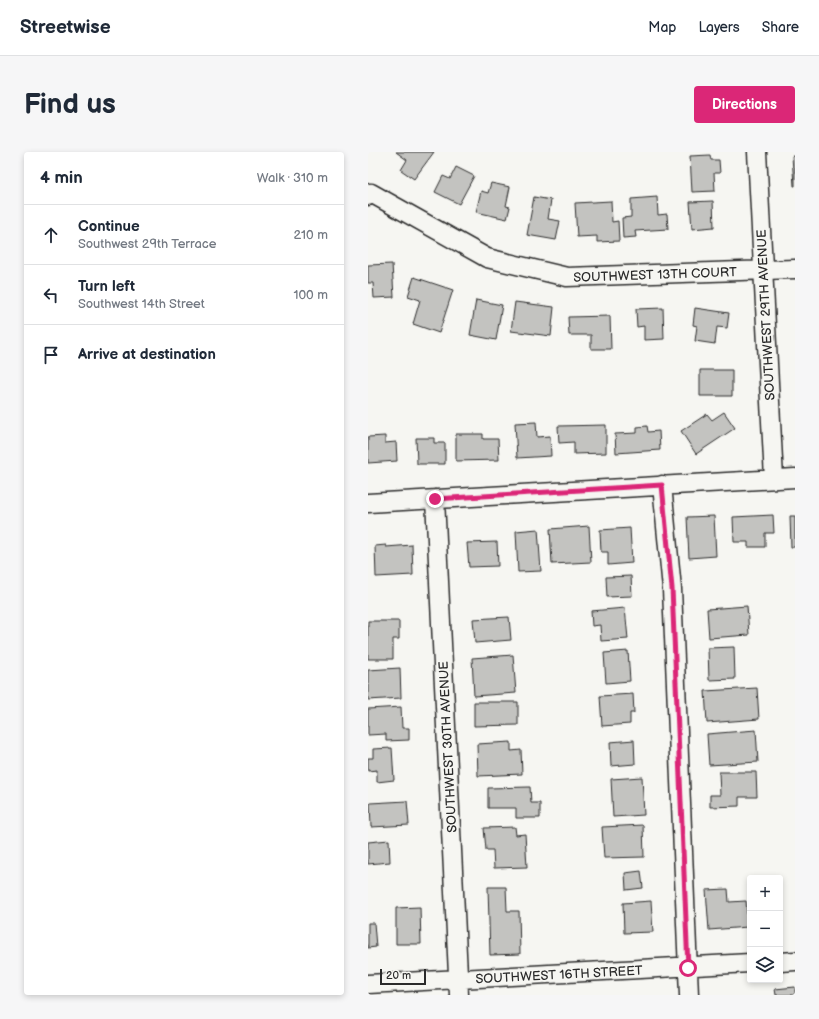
<!DOCTYPE html>
<html lang="en">
<head>
<meta charset="utf-8">
<style>
	:root { --surface:#fff; --page:#f6f6f7; --text:#1f2937; --muted:#747a83; --line:#e0e1e3; --accent:#db2777 }
	body { margin:0; font-family:"Balsamiq Sans",sans-serif; background:var(--page); color:var(--text) }
	.controls { position:absolute; right:12px; bottom:12px; display:grid; overflow:hidden; border-radius:4px; box-shadow:0 2px 6px #0003 }
	.controls button { width:36px; height:36px; display:grid; place-items:center; padding:0; border:0; border-bottom:1px solid var(--line); background:var(--surface); color:var(--text); font:20px sans-serif }
	.scale { position:absolute; left:12px; bottom:10px; width:46px; box-sizing:border-box; padding-left:4px; border:2px solid #2b2b2b; border-top:0; font-size:11px; line-height:14px; white-space:nowrap; color:#2b2b2b; -webkit-text-stroke:3px #f6f6f2; paint-order:stroke }
	.stop { position:absolute; width:12px; height:12px; margin:-9px; border:3px solid #db2777; border-radius:50%; background:#fff }
	.stop.end { background:#db2777; border-color:#fff; box-shadow:0 1px 4px #0008 }
	.list { margin:0; padding:0; list-style:none }
	h2 { display:flex; justify-content:space-between; align-items:center; height:52px; margin:0; padding:0 16px; font-size:17px }
	h2 small { font-size:13px; font-weight:400; color:var(--muted) }
	.list li { display:grid; grid-template-columns:26px 1fr auto; gap:12px; align-items:center; box-sizing:border-box; height:60px; padding:0 16px; border-top:1px solid var(--line) }
	.list b { display:block; font-size:15px; white-space:nowrap }
	.list p { margin:0; font-size:13px; white-space:nowrap; color:var(--muted) }
	.list em { font-size:13px; font-style:normal; color:var(--muted) }
	.icon { flex:none; width:22px; height:22px; fill:none; stroke:currentColor; stroke-width:2; stroke-linecap:round; stroke-linejoin:round }
	.map { position:relative; flex:none; width:427px; height:843px; overflow:hidden; border-radius:4px }
	header { display:flex; align-items:center; gap:24px; box-sizing:border-box; height:56px; padding:0 20px; background:var(--surface); border-bottom:1px solid var(--line) }
	header strong { font-size:19px }
	nav { display:flex; gap:22px; margin-inline-start:auto; font-size:14px }
	.intro { display:flex; align-items:center; justify-content:space-between; box-sizing:border-box; height:96px; padding:0 24px }
	h1 { margin:0; font-size:28px }
	.button { padding:10px 18px; border-radius:4px; background:var(--accent); color:#fff; font-size:14px; font-weight:700 }
	main { display:flex; gap:24px; padding:0 24px }
	aside { flex:1; background:var(--surface); border-radius:4px; box-shadow:0 2px 6px #0003 }
	.map>svg:first-child { display:block }
	.building { fill:#c3c3c0; stroke:#2b2b2b }
	.lines { fill:none; stroke-linecap:round; stroke-linejoin:round }
	.minor-casing { stroke:#2b2b2b; stroke-width:21 }
	.minor { stroke:#f6f6f2; stroke-width:18 }
	.route { stroke:#db2777; stroke-width:5 }
	.labels { text-anchor:middle; stroke-width:3; stroke-linejoin:round; paint-order:stroke }
	.street-label { font-size:13px; fill:#2b2b2b; stroke:#f6f6f2 }
</style>
</head>
<body>
<header>
<strong>Streetwise</strong>
<nav><a>Map</a><a>Layers</a><a>Share</a></nav>
</header>
<div class="intro"><h1>Find us</h1><a class="button">Directions</a></div>
<main>
<aside>
<h2>4 min<small>Walk · 310 m</small></h2>
<ul class="list">
<li><svg class="icon" aria-label="ahead" viewBox="0 0 24 24"><path d="M12 20V5M6 11l6-6 6 6"/></svg><div><b>Continue</b><p>Southwest 29th Terrace</p></div><em>210 m</em></li>
<li><svg class="icon" aria-label="left" viewBox="0 0 24 24"><path d="M17 20v-9H6M10 6l-5 5 5 5"/></svg><div><b>Turn left</b><p>Southwest 14th Street</p></div><em>100 m</em></li>
<li><svg class="icon" aria-label="arrive" viewBox="0 0 24 24"><path d="M6 21V4h12l-3 4 3 4H6"/></svg><div><b>Arrive at destination</b></div></li>
</ul>
</aside>
<div class="map">
<svg width="427" height="843" viewBox="0 0 427 843">
	<rect width="100%" height="100%" fill="#f6f6f2"/>
	<filter id="ink" filterUnits="userSpaceOnUse"><feTurbulence type="fractalNoise" baseFrequency=".025" numOctaves="2"/><feDisplacementMap in="SourceGraphic" scale="8" xChannelSelector="R" yChannelSelector="G"/><feConvolveMatrix kernelMatrix="1 2 1 2 8 2 1 2 1" color-interpolation-filters="sRGB"/></filter>
	<g filter="url(#ink)">
		<path class="building" d="M28,0H66L46,27L33,18L39,8Z
			M342,3L343,8H351L352,21H346L347,39L324,40L322,4Z
			M424,4H427V34H426Z
			M88,15L106,24L91,52L67,40L75,24L82,27Z
			M123,31L142,35L138,54L142,55L139,67L108,60L113,39L120,41Z
			M166,45L183,48L180,67L192,69L188,88L159,83Z
			M289,45L290,63L299,62L300,77L267,79L268,85L255,86L254,66L263,65V47Z
			M243,49L244,70L250,69L251,89L229,90V84L209,85L207,51Z
			M345,49L346,75L324,77L322,50Z
			M24,112L26,145L6,146L5,131H0V113Z
			M46,125L85,138L71,181L45,172L52,148L40,144Z
			M108,148L134,153L128,188L102,183Z
			M147,150L186,155L183,184L143,179Z
			M295,156L296,187L276,188V174L269,175L268,157Z
			M327,156L361,161L359,176L349,175L347,192L327,189L329,174L325,173Z
			M242,164L243,197H223V183H201L200,165Z
			M332,218H364V244H332Z
			M356,260L367,276L328,302L313,279L339,262L344,268Z
			M168,270L169,285L182,284L183,304L149,306L147,271Z
			M238,273V301L206,302V290L191,291L190,274Z
			M279,274L280,280L291,279L292,298L248,301L247,282L269,281V275Z
			M88,282H115V287H130L131,308L88,309Z
			M17,284V291L28,290L29,309L0,311V285Z
			M48,286H66V291H77V312H49Z
			M405,363L406,381H397V395H380V390H366L365,365Z
			M346,364L348,404L321,406L319,365Z
			M422,364H427V395H423Z
			M221,374L223,410L184,412L182,377Z
			M262,376L264,411L240,413V400H233L232,378Z
			M170,377L173,419L150,420L148,379Z
			M129,390L130,414L101,415L99,391Z
			M18,393V395L44,393L45,423L8,425L7,394Z
			M263,424L264,444L239,445L238,425Z
			M379,454L381,483L341,486L339,457Z
			M257,456L260,487L233,489L232,473L224,474L223,459Z
			M141,465L143,488L107,491L105,467Z
			M0,469H31V487H25V507H0Z
			M366,495L367,527L341,528L340,496Z
			M260,499L262,529L238,531L236,501Z
			M145,503L148,541L106,544L104,506Z
			M32,516L33,546L0,548V518Z
			M389,536L391,567L339,571L337,539Z
			M265,542L266,561H262V572L234,574L232,544Z
			M106,550H150V573L106,574Z
			M33,555L34,576H41V588L18,589V582L0,583V557Z
			M388,578L390,610L341,613L339,582Z
			M266,588L267,612L243,614L242,590Z
			M143,590V599L153,598L154,622L110,624L109,592Z
			M24,596L26,628L9,630V618L0,619V606H5V597Z
			M351,620H388L389,645H371V654L342,655V643H352Z
			M274,625L276,663L245,665L243,627Z
			M162,635L163,651H172V666H148V656H120V636Z
			M39,649L41,673L3,675L2,651Z
			M275,673L276,705L236,706L234,675Z
			M147,675L148,683L157,682L159,715L126,716L125,698H118L116,676Z
			M21,688L22,710L0,712V690Z
			M273,719L275,736L258,738L257,721Z
			M120,735H138L139,759H151L152,802L122,803Z
			M360,737L361,750L378,749L380,775L341,778L338,738Z
			M283,749L285,780L256,781L255,751Z
			M52,755L53,792H28V756Z
			M0,771H6L8,795L0,796Z
			M427,835V843H408L407,837Z"/>
		<g class="lines">
			<defs>
				<path id="minor" d="M389,0L406,327
					M0,44L3,41L119,106L199,125L427,117
					M294,333L304,437L321,843
					M67,347L91,843
					M0,351L427,326
					M412,810L427,809
					M0,832L382,811"/>
			</defs>
			<use href="#minor" class="minor-casing"/>
			<use href="#minor" class="minor"/>
		</g>
	</g>
	<g class="lines" filter="url(#ink)">
		<path class="route" d="M67,347L294,333L304,436L320,816"/>
	</g>
	<g class="labels">
		<g class="street-label">
			<text transform="translate(287 122) rotate(-2)" y="5">SOUTHWEST 13TH COURT</text>
			<text transform="translate(397 163) rotate(-93)" y="5">SOUTHWEST 29TH AVENUE</text>
			<text transform="translate(79 595) rotate(-93)" y="5">SOUTHWEST 30TH AVENUE</text>
			<text transform="translate(191 822) rotate(-3)" y="5">SOUTHWEST 16TH STREET</text>
		</g>
	</g>
</svg>
<div class="controls">
<button>+</button>
<button>−</button>
<button><svg class="icon" aria-label="layers" viewBox="0 0 24 24"><path d="M12 4l9 5-9 5-9-5zM3 14l9 5 9-5"/></svg></button>
</div>
<div class="scale">20 m</div>
<div class="stop" style="left:320px;top:816px"></div>
<div class="stop end" style="left:67px;top:347px"></div>
</div>
</main>
</body>
</html>
